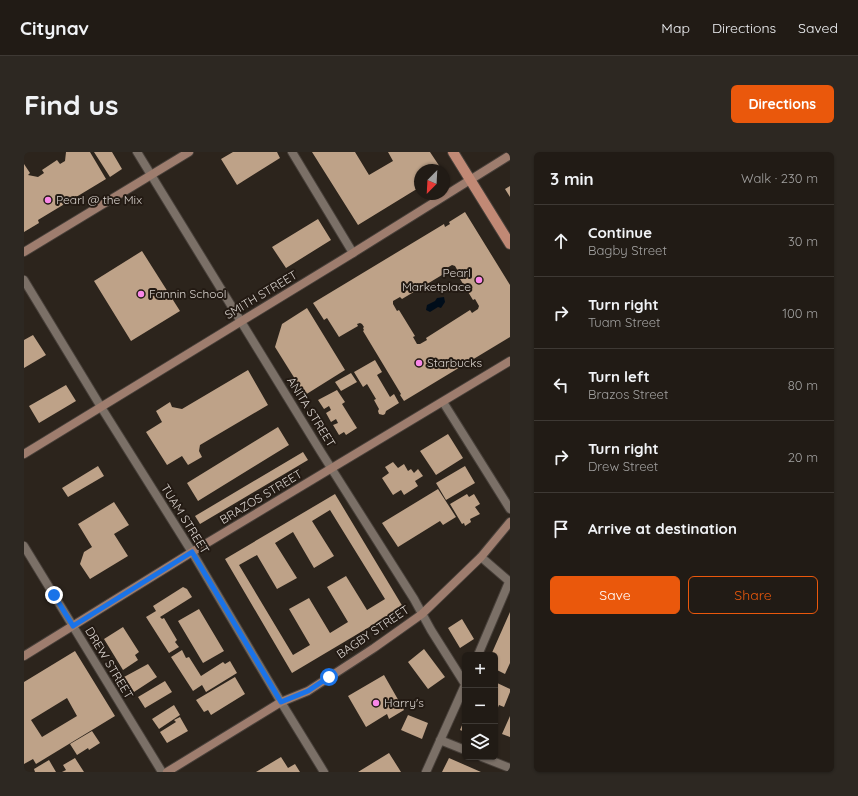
<!DOCTYPE html>
<html lang="en">
<head>
<meta charset="utf-8">
<style>
	:root { --surface:#211b15; --page:#2d2822; --text:#f1f3f6; --muted:#a2a1a0; --line:#3e3934; --accent:#ea580c }
	body { margin:0; font-family:Quicksand,sans-serif; background:var(--page); color:var(--text) }
	.controls { position:absolute; right:12px; bottom:12px; display:grid; overflow:hidden; border-radius:6px; box-shadow:0 1px 3px #0004 }
	.controls button { width:36px; height:36px; display:grid; place-items:center; padding:0; border:0; border-bottom:1px solid var(--line); background:var(--surface); color:var(--text); font:20px sans-serif }
	.compass { position:absolute; left:390px; top:12px; width:36px; height:36px; border-radius:50%; background:var(--surface); box-shadow:0 1px 3px #0004; rotate:204deg }
	.stop { position:absolute; width:12px; height:12px; margin:-9px; border:3px solid #1a73e8; border-radius:50%; background:#fff }
	.stop.end { background:#1a73e8; border-color:#fff; box-shadow:0 1px 4px #0008 }
	.list { margin:0; padding:0; list-style:none }
	h2 { display:flex; justify-content:space-between; align-items:center; height:52px; margin:0; padding:0 16px; font-size:17px }
	h2 small { font-size:13px; font-weight:400; color:var(--muted) }
	.list li { display:grid; grid-template-columns:26px 1fr auto; gap:12px; align-items:center; box-sizing:border-box; height:72px; padding:0 16px; border-top:1px solid var(--line) }
	.list b { display:block; font-size:15px; white-space:nowrap }
	.list p { margin:0; font-size:13px; white-space:nowrap; color:var(--muted) }
	.list em { font-size:13px; font-style:normal; color:var(--muted) }
	.actions { display:flex; gap:8px; padding:12px 16px }
	.actions a { flex:1; padding:9px 0; border:1px solid var(--accent); border-radius:6px; text-align:center; font-size:14px; color:var(--accent) }
	.actions .main { background:var(--accent); color:#fff }
	.icon { flex:none; width:22px; height:22px; fill:none; stroke:currentColor; stroke-width:2; stroke-linecap:round; stroke-linejoin:round }
	.map { position:relative; flex:none; width:486px; height:620px; overflow:hidden; border-radius:6px }
	header { display:flex; align-items:center; gap:24px; box-sizing:border-box; height:56px; padding:0 20px; background:var(--surface); border-bottom:1px solid var(--line) }
	header strong { font-size:19px }
	nav { display:flex; gap:22px; margin-inline-start:auto; font-size:14px }
	.intro { display:flex; align-items:center; justify-content:space-between; box-sizing:border-box; height:96px; padding:0 24px }
	h1 { margin:0; font-size:28px }
	.button { padding:10px 18px; border-radius:6px; background:var(--accent); color:#fff; font-size:14px; font-weight:700 }
	main { display:flex; gap:24px; padding:0 24px }
	aside { flex:1; background:var(--surface); border-radius:6px; box-shadow:0 1px 3px #0004 }
	.map>svg:first-child { display:block }
	.water { fill:#000d1a }
	.building { fill:#bea288; fill-rule:evenodd }
	.lines { fill:none; stroke-linecap:round; stroke-linejoin:round }
	.minor-casing { stroke:#48403a; stroke-width:10 }
	.tertiary-casing { stroke:#48403a; stroke-width:10 }
	.secondary-casing { stroke:#48403a; stroke-width:10 }
	.primary-casing { stroke:#48403a; stroke-width:12 }
	.minor { stroke:#7b7067; stroke-width:8 }
	.tertiary { stroke:#7b7067; stroke-width:8 }
	.secondary { stroke:#9e7d6e; stroke-width:8 }
	.primary { stroke:#c18975; stroke-width:10 }
	.route { stroke:#1a73e8; stroke-width:5 }
	.poi-dot { fill:#f987e8; stroke:#231a13; stroke-width:1.5 }
	.labels { text-anchor:middle; stroke-width:4; stroke-linejoin:round; paint-order:stroke }
	.poi-label { font-size:12px; fill:#d8d2cd; stroke:#231a13; text-anchor:start }
	.street-label { font-size:12px; fill:#d8d2cd; stroke:#231a13 }
</style>
</head>
<body>
<header>
<strong>Citynav</strong>
<nav><a>Map</a><a>Directions</a><a>Saved</a></nav>
</header>
<div class="intro"><h1>Find us</h1><a class="button">Directions</a></div>
<main>
<div class="map">
<svg width="486" height="620" viewBox="0 0 486 620">
	<rect width="100%" height="100%" fill="#2c241c"/>
	<path class="water" d="M420,145L421,150L417,156L414,155L406,160L402,158L403,153L411,149L413,146Z"/>
	<path class="building" d="M42,0H66L82,27L14,68L15,71L0,80V12L6,21L4,23L14,25L20,21L18,18L33,8L36,12L41,9Z
		M70,0H88L98,17L86,25Z
		M209,0H253L256,6L213,33L197,7Z
		M288,0H331L345,23L369,9L364,0H406L418,18H396V35L334,73Z
		M486,34V45L481,37Z
		M441,60L486,133V185L380,249L376,243L377,242L339,179L340,178L339,176L340,175L338,172L336,171L333,172L334,174L315,185L303,166L300,168L289,151L420,72L421,75L426,72L425,70ZM428,113L431,114L435,121L433,122L449,148L451,147L455,154L454,157L448,161L446,158L402,186L403,188L396,192H393L389,185L391,184L375,158L373,159L369,152V149L376,145L378,147L423,120L421,117Z
		M294,67L307,88L262,116L248,95Z
		M118,99L156,159L107,189L70,129Z
		M283,156L321,218L281,243L251,195L258,172Z
		M9,183L22,203L0,216V188Z
		M351,208L358,220L353,223L366,245L370,242L375,251L362,259L361,262L359,263L355,262L354,259L355,257L350,248L352,247L343,232L339,235L330,220Z
		M224,218L244,253L176,293L175,299L178,305L164,313L158,304L143,313L122,280L138,270L132,259L146,250L148,255L158,257Z
		M327,221L333,230L317,239L311,230Z
		M42,233L52,249L15,271L5,254Z
		M313,238L321,250L318,252L333,276L322,283L320,280L315,283L309,273L314,271L312,267L307,270L302,261L307,258L305,254L300,257L294,248Z
		M254,275L265,293L174,349L163,331Z
		M424,282L439,306L412,323L396,299Z
		M279,300L284,308L176,372L171,364Z
		M369,310L374,316L380,312L384,319L387,317L390,321L394,317L399,324L391,329L394,334L380,343L377,338L369,343L358,326L365,321L361,315Z
		M74,314L80,324L44,345L38,336Z
		M441,314L451,331L422,348L412,331Z
		M414,337L432,365L419,373L416,369L374,395L358,371Z
		M311,342L379,455L268,521L201,407ZM306,358L361,447L343,458L322,424L303,435L324,470L306,481L285,446L265,457L286,493L269,503L215,413L233,403L253,437L273,426L251,391L269,380L290,416L310,404L288,369Z
		M443,342L445,345L450,342L456,352L451,355L456,362L446,367L447,370L441,374L440,371L438,372L426,352Z
		M90,350L105,373L90,382L104,404L66,427L56,412L60,400L68,395L54,372Z
		M159,435L163,437L168,445L136,465L138,467L140,466L153,488L151,490L155,495L145,501L122,465L132,459L129,454Z
		M175,457L200,499L179,511L154,469Z
		M486,460V511L481,522L471,517V503H467Z
		M438,467L450,487L436,496L424,476Z
		M99,475L115,500L111,503L114,508L99,518L80,487Z
		M400,497L421,525L404,537L384,510Z
		M158,498L162,506L165,505L177,524L199,510L201,512L206,509L213,521L182,540L178,533L169,539L147,505Z
		M51,499L91,564L12,612L9,607L0,612V530ZM43,546L53,564L18,585L7,568Z
		M124,512L133,525L110,540L100,525Z
		M360,523L380,558L365,567L363,562L342,575L324,544Z
		M211,525L221,542L187,563L184,558L180,560L172,548Z
		M141,529L148,540L121,556L114,545Z
		M471,530L486,537V540L480,555L475,553L473,558L471,557Z
		M150,553L156,563L135,577L128,567Z
		M384,563L404,571L398,587L377,578Z
		M486,564V585L478,582Z
		M156,565L164,579L143,591L136,580L152,570L150,568Z
		M441,566V580L436,578Z
		M68,579L76,591L65,598L64,596L53,603L46,592Z
		M365,601L377,620H334Z
		M257,605L264,616L271,612L276,620H232Z
		M51,606L60,620H38L42,618L39,613Z
		M425,606L457,620H418Z
		M25,608L32,620H11L10,617Z"/>
	<g class="lines">
		<defs>
			<path id="minor" d="M113,0L297,300L390,447L407,478L441,532
				M268,0L329,101
				M0,128L77,255L168,400
				M419,250L486,357
				M0,394L138,620
				M457,405L486,430
				M454,503L485,430
				M416,588L441,598
				M458,605L486,616
				M402,620L441,533"/>
			<path id="tertiary" d="M168,400L257,550L300,620"/>
			<path id="secondary" d="M0,100L165,0
				M0,302L329,101L486,3
				M0,504L168,400L486,209
				M143,620L257,550L284,539L350,496L398,462L457,405L486,370"/>
			<path id="primary" d="M429,0L486,92"/>
		</defs>
		<use href="#minor" class="minor-casing"/>
		<use href="#tertiary" class="tertiary-casing"/>
		<use href="#secondary" class="secondary-casing"/>
		<use href="#primary" class="primary-casing"/>
		<use href="#minor" class="minor"/>
		<use href="#tertiary" class="tertiary"/>
		<use href="#secondary" class="secondary"/>
		<use href="#primary" class="primary"/>
	</g>
	<g class="lines">
		<path class="route" d="M30,443L49,474L168,400L257,550L284,539L305,525"/>
	</g>
	<g class="poi-dot">
		<circle cx="24" cy="48" r="4"/>
		<circle cx="455" cy="128" r="4"/>
		<circle cx="117" cy="142" r="4"/>
		<circle cx="395" cy="211" r="4"/>
		<circle cx="352" cy="551" r="4"/>
	</g>
	<g class="labels">
		<g class="poi-label">
			<text x="32" y="52">Pearl @ the Mix</text>
			<text x="447" y="125" text-anchor="end">Pearl<tspan x="447" dy="14">Marketplace</tspan></text>
			<text x="125" y="146">Fannin School</text>
			<text x="403" y="215">Starbucks</text>
			<text x="360" y="555">Harry's</text>
		</g>
		<g class="street-label">
			<text transform="translate(237 143) rotate(-31)" y="4">SMITH STREET</text>
			<text transform="translate(287 260) rotate(58)" y="4">ANITA STREET</text>
			<text transform="translate(237 345) rotate(-31)" y="4">BRAZOS STREET</text>
			<text transform="translate(161 367) rotate(58)" y="4">TUAM STREET</text>
			<text transform="translate(349 480) rotate(-34)" y="4">BAGBY STREET</text>
			<text transform="translate(85 511) rotate(59)" y="4">DREW STREET</text>
		</g>
	</g>
</svg>
<div class="controls">
<button>+</button>
<button>−</button>
<button><svg class="icon" aria-label="layers" viewBox="0 0 24 24"><path d="M12 4l9 5-9 5-9-5zM3 14l9 5 9-5"/></svg></button>
</div>
<svg class="compass" viewBox="-18 -18 36 36"><path d="M0-13l5 13h-10z" fill="#e53935"/><path d="M0 13l5-13h-10z" fill="#a2a1a0"/></svg>
<div class="stop" style="left:305px;top:525px"></div>
<div class="stop end" style="left:30px;top:443px"></div>
</div>
<aside>
<h2>3 min<small>Walk · 230 m</small></h2>
<ul class="list">
<li><svg class="icon" aria-label="ahead" viewBox="0 0 24 24"><path d="M12 20V5M6 11l6-6 6 6"/></svg><div><b>Continue</b><p>Bagby Street</p></div><em>30 m</em></li>
<li><svg class="icon" aria-label="right" viewBox="0 0 24 24"><path d="M7 20v-9h11M14 6l5 5-5 5"/></svg><div><b>Turn right</b><p>Tuam Street</p></div><em>100 m</em></li>
<li><svg class="icon" aria-label="left" viewBox="0 0 24 24"><path d="M17 20v-9H6M10 6l-5 5 5 5"/></svg><div><b>Turn left</b><p>Brazos Street</p></div><em>80 m</em></li>
<li><svg class="icon" aria-label="right" viewBox="0 0 24 24"><path d="M7 20v-9h11M14 6l5 5-5 5"/></svg><div><b>Turn right</b><p>Drew Street</p></div><em>20 m</em></li>
<li><svg class="icon" aria-label="arrive" viewBox="0 0 24 24"><path d="M6 21V4h12l-3 4 3 4H6"/></svg><div><b>Arrive at destination</b></div></li>
</ul>
<div class="actions"><a class="main">Save</a><a>Share</a></div>
</aside>
</main>
</body>
</html>
